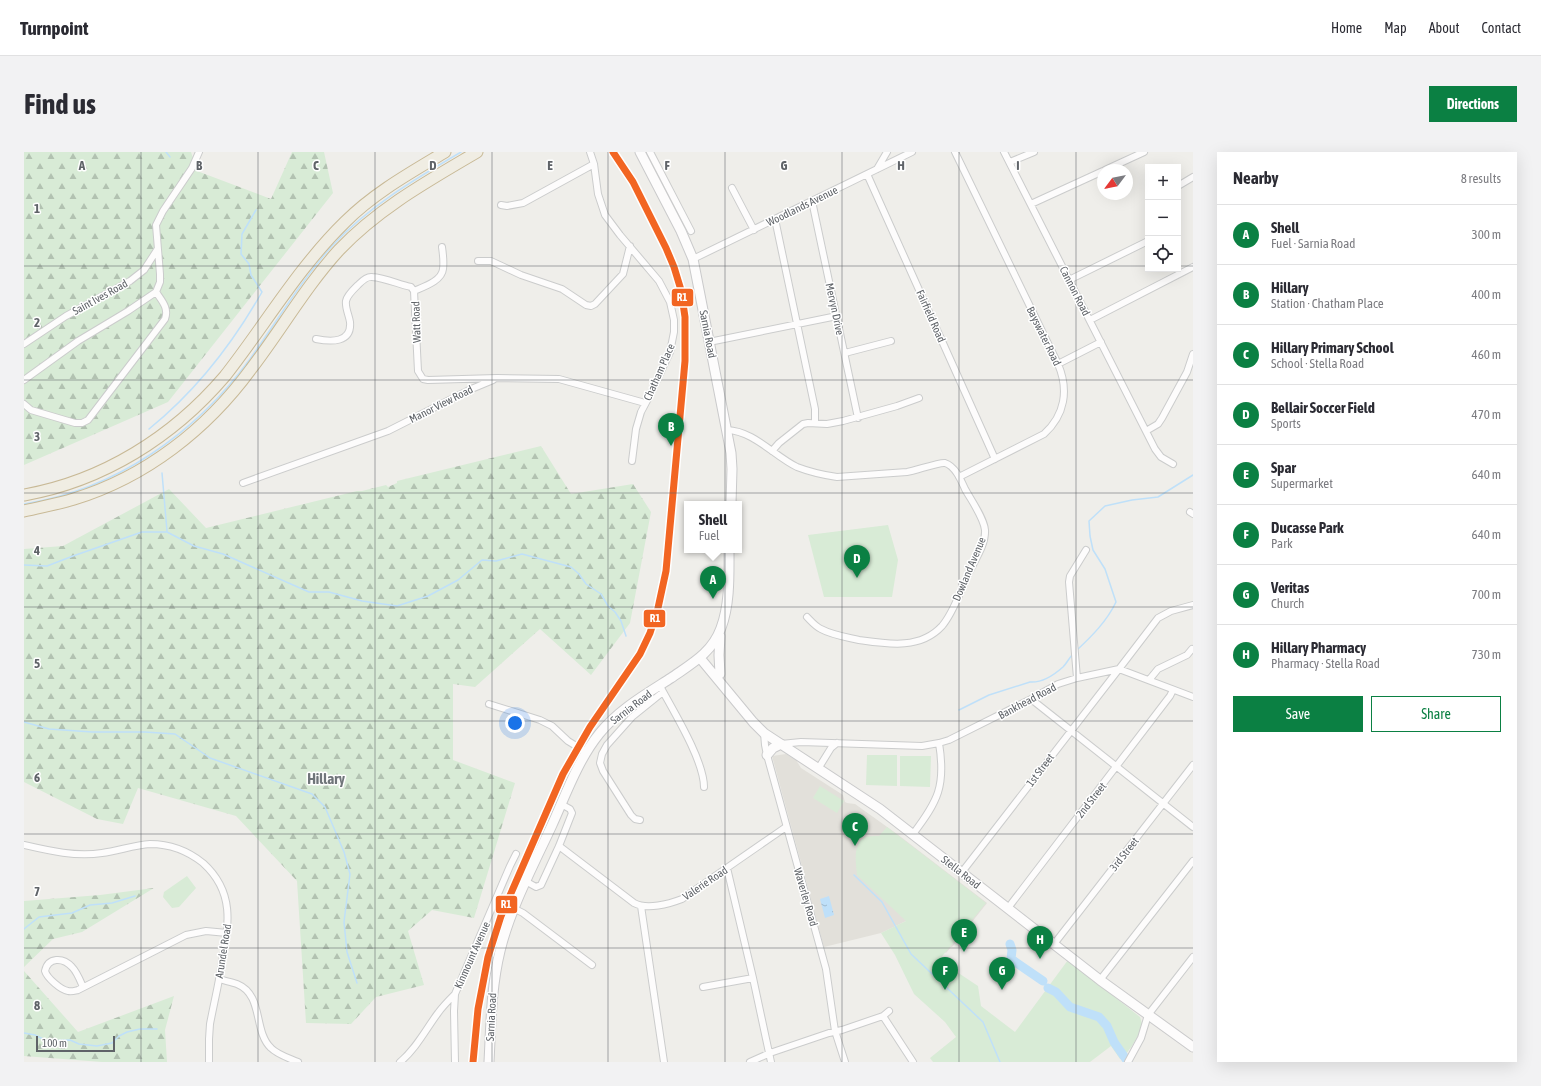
<!DOCTYPE html>
<html lang="en">
<head>
<meta charset="utf-8">
<style>
	:root { --surface:#fff; --page:#f2f2f3; --text:#2b2b33; --muted:#7c7c81; --line:#e1e1e2; --accent:#0b8043 }
	body { margin:0; font-family:"Asap Condensed",sans-serif; background:var(--page); color:var(--text) }
	.controls { position:absolute; right:12px; top:12px; display:grid; overflow:hidden; border-radius:0px; box-shadow:0 4px 16px #0002 }
	.controls button { width:36px; height:36px; display:grid; place-items:center; padding:0; border:0; border-bottom:1px solid var(--line); background:var(--surface); color:var(--text); font:20px sans-serif }
	.compass { position:absolute; left:1073px; top:12px; width:36px; height:36px; border-radius:50%; background:var(--surface); box-shadow:0 4px 16px #0002; rotate:238deg }
	.scale { position:absolute; left:12px; bottom:10px; width:79px; box-sizing:border-box; padding-left:4px; border:2px solid #5f6368; border-top:0; font-size:11px; line-height:14px; white-space:nowrap; color:#5f6368; -webkit-text-stroke:3px #fff; paint-order:stroke }
	.you { position:absolute; left:491px; top:571px; width:14px; height:14px; margin:-10px; border:3px solid #fff; border-radius:50%; background:#1a73e8; box-shadow:0 0 0 6px #1a73e833 }
	.badge { display:grid; place-items:center; width:26px; height:26px; border-radius:50%; background:var(--accent); color:#fff; font-size:13px; font-weight:700 }
	.pin { position:absolute; translate:-50% -33px; filter:drop-shadow(0 1px 2px #0008) }
	.pin::after { content:''; position:absolute; top:21px; width:14px; height:12px; background:inherit; clip-path:polygon(0 0,100% 0,50% 100%) }
	.popup { position:absolute; left:660px; top:349px; width:58px; height:52px; box-sizing:border-box; display:grid; place-content:center; border-radius:0px; background:var(--surface); filter:drop-shadow(0 1px 3px #0005); font-size:13px; white-space:nowrap; color:var(--muted) }
	.popup b { font-size:15px; color:var(--text) }
	.popup::after { content:''; position:absolute; left:50%; top:100%; margin-left:-8px; border:8px solid transparent; border-top-color:var(--surface) }
	.list { margin:0; padding:0; list-style:none }
	h2 { display:flex; justify-content:space-between; align-items:center; height:52px; margin:0; padding:0 16px; font-size:17px }
	h2 small { font-size:13px; font-weight:400; color:var(--muted) }
	.list li { display:grid; grid-template-columns:26px 1fr auto; gap:12px; align-items:center; box-sizing:border-box; height:60px; padding:0 16px; border-top:1px solid var(--line) }
	.list b { display:block; font-size:15px; white-space:nowrap }
	.list p { margin:0; font-size:13px; white-space:nowrap; color:var(--muted) }
	.list em { font-size:13px; font-style:normal; color:var(--muted) }
	.actions { display:flex; gap:8px; padding:12px 16px }
	.actions a { flex:1; padding:9px 0; border:1px solid var(--accent); border-radius:0px; text-align:center; font-size:14px; color:var(--accent) }
	.actions .main { background:var(--accent); color:#fff }
	.icon { flex:none; width:22px; height:22px; fill:none; stroke:currentColor; stroke-width:2; stroke-linecap:round; stroke-linejoin:round }
	.map { position:relative; flex:none; width:1169px; height:910px; overflow:hidden; border-radius:0px }
	header { display:flex; align-items:center; gap:24px; box-sizing:border-box; height:56px; padding:0 20px; background:var(--surface); border-bottom:1px solid var(--line) }
	header strong { font-size:19px }
	nav { display:flex; gap:22px; margin-inline-start:auto; font-size:14px }
	.intro { display:flex; align-items:center; justify-content:space-between; box-sizing:border-box; height:96px; padding:0 24px }
	h1 { margin:0; font-size:28px }
	.button { padding:10px 18px; border-radius:0px; background:var(--accent); color:#fff; font-size:14px; font-weight:700 }
	main { display:flex; gap:24px; padding:0 24px }
	aside { flex:1; background:var(--surface); border-radius:0px; box-shadow:0 4px 16px #0002 }
	.map>svg:first-child { display:block }
	.education { fill:#e2e0da }
	.forest { fill:url(#forest-firs) }
	.park { fill:#d8ebd6 }
	.water { fill:url(#water-ripples) }
	.lines { fill:none; stroke-linecap:round; stroke-linejoin:round }
	.stream { stroke:#bfe0f9; stroke-width:1.5 }
	.river { stroke:#bfe0f9; stroke-width:9 }
	.minor-casing { stroke:#cbcccc; stroke-width:8 }
	.secondary-casing { stroke:#cacacb; stroke-width:11 }
	.motorway-casing { stroke:#c8b996; stroke-width:13 }
	.minor { stroke:#fdfcfc; stroke-width:6 }
	.secondary { stroke:#fdfcfc; stroke-width:9 }
	.motorway { stroke:#f0ede3; stroke-width:11 }
	.rail-1-casing { stroke:#fff; stroke-width:10 }
	.rail-1 { stroke:#f26522; stroke-width:7 }
	.grid { fill:none; stroke:#5f6368; stroke-width:1; stroke-opacity:0.55 }
	.labels { text-anchor:middle; stroke-width:3; stroke-linejoin:round; paint-order:stroke }
	.street-label { font-size:11px; fill:#5f6368; stroke:#fff }
	.district-label { font-size:15px; font-weight:bold; fill:#70757a; stroke:#fff }
	.grid-label { font-size:13px; text-anchor:middle; font-weight:bold; fill:#5f6368; stroke:#fff; stroke-width:3; stroke-linejoin:round; paint-order:stroke }
	.line-badge { stroke:#fff; stroke-width:1.5 }
	.badge-label { font-size:11px; text-anchor:middle; font-weight:bold; fill:#fff }
</style>
</head>
<body>
<header>
<strong>Turnpoint</strong>
<nav><a>Home</a><a>Map</a><a>About</a><a>Contact</a></nav>
</header>
<div class="intro"><h1>Find us</h1><a class="button">Directions</a></div>
<main>
<div class="map">
<svg width="1169" height="910" viewBox="0 0 1169 910">
	<defs>
		<pattern id="forest-firs" width="22" height="20" patternUnits="userSpaceOnUse"><rect width="22" height="20" fill="#d8ebd6"/><path d="M5 1l3.5 6h-7zM16 11l3.5 6h-7z" fill="#b2c2b1"/></pattern>
		<pattern id="water-ripples" width="26" height="14" patternUnits="userSpaceOnUse"><rect width="26" height="14" fill="#bfe0f9"/><path d="M2 4q2-2 4 0t4 0M15 11q2-2 4 0t4 0" fill="none" stroke="#9eb9cd"/></pattern>
	</defs>
	<rect width="100%" height="100%" fill="#efeeea"/>
	<path class="education" d="M762,602L772,608L777,616L819,643L821,650L823,651L831,652L873,682L963,751L928,795H927L922,801L882,769L857,781L800,795L748,604Z"/>
	<path class="forest" d="M0,0H167L173,19L247,47L268,0H300L309,41L144,250L0,313Z
		M517,294L547,342L609,332L627,360L606,471L567,523L516,477L451,535L429,532V608L491,631L450,766L408,758L384,779L400,833L352,845L327,872L282,871L273,729L212,664L114,636L99,672L73,667L0,630V397L39,394L145,337L182,376L333,339H338L362,333L364,335L373,331V329Z
		M130,736L58,780L29,787L0,815V749L76,743Z
		M0,819L54,880L150,844L141,878L143,910H78L0,904Z"/>
	<path class="park" d="M864,373L874,408L868,445H800L784,383Z
		M843,603H873V634L842,633Z
		M876,604H907L906,635L876,634Z
		M796,634L820,649L813,661L789,646Z
		M863,675L962,751L915,808L954,834L957,854L991,880L1044,808L1116,865C1117,868 1118,871 1118,874C1116,882 1103,904 1096,907L1087,894L1066,910H909L906,906L932,885L921,870L890,842L871,803L857,781L882,769L833,723C832,711 828,691 842,685C846,684 851,684 855,684Z
		M163,724L172,736L155,755L148,756L139,745L140,740Z"/>
	<path class="water" d="M805,744L810,763L801,766L796,747Z"/>
	<g class="lines">
		<path class="stream" d="M142,0L146,5
			M125,277C171,240 209,191 238,140L227,123L225,112L217,102L218,82L232,58
			M138,321L143,379
			M0,352C92,338 172,281 226,207C253,169 277,129 308,94C345,54 391,27 437,0
			M0,413L23,414L49,404L118,380H143L170,394L199,402L285,440H305L338,449L373,454L404,444L434,428L458,408L472,409L498,402L547,415L555,422L562,432L577,442L584,454L591,460L597,469L602,484
			M1053,498C1068,484 1083,469 1092,450L1081,417L1069,398L1066,384L1065,369L1081,354L1108,348L1134,345L1169,323
			M935,558L965,543L1006,530C1018,531 1030,523 1039,515C1043,511 1045,506 1049,502
			M0,570L25,577L68,580H121L151,582L186,606L288,642L301,655L320,700L326,722L320,770L323,800L333,831
			M830,723L858,750L887,802L959,870L976,910
			M0,777L15,765L48,761L66,753L88,751L111,744
			M0,881L11,883L23,889L46,888L55,892L73,894L88,891L95,884L103,880L116,877H133"/>
		<path class="river" d="M986,792L988,798L987,807L1019,829
			M1024,836L1032,840L1046,855L1075,865L1083,874L1090,890L1104,910"/>
		<defs>
			<path id="minor" d="M566,0L570,12L574,42L581,63L596,83L635,129L646,150L650,168V180L646,200L626,243L617,260L612,277L608,309
				M626,0L667,79
				M931,0L1034,212C1045,238 1041,263 1020,282L935,325
				M980,0L1131,297L1137,305L1149,312
				M986,10L1010,0
				M853,17L863,0
				M1081,18L1120,0
				M843,22L971,307
				M1154,34L1169,25
				M708,36L730,78
				M788,49L834,266
				M1007,52L1079,19
				M477,53L483,54L499,51L570,12
				M751,67L791,257V271
				M669,107L888,0
				M454,109H467L497,123L538,137L562,153L567,154L571,152L599,122L606,94
				M1045,128L1124,89
				M390,139C399,135 418,129 419,117C420,110 419,102 418,95
				M1066,168L1169,115
				M292,187C307,190 328,191 326,170C325,163 321,156 322,149C323,143 331,136 335,132C338,129 343,124 348,125C361,126 374,132 387,135L390,139L394,219L399,227L404,228L473,226L535,227L621,251
				M685,190L813,164
				M0,192L42,164L106,129L120,118L133,98
				M821,201L867,189
				M1034,212L1077,190
				M0,228L54,189L104,159L132,140L136,130V122L132,73L139,59L168,16L175,0
				M0,252L7,258L51,271H58L64,268L141,167C145,156 138,149 132,140
				M703,278C730,279 750,304 773,315C786,320 799,323 813,325L883,320C891,319 915,310 921,311C931,314 937,328 941,337C947,348 960,366 961,378C962,393 950,409 944,423C936,439 930,460 918,474C896,498 863,492 835,488C822,485 808,483 797,477C791,474 787,469 783,465
				M1122,279L1134,272L1138,266L1163,220L1169,202
				M748,299L755,291L779,272L784,271L803,272L819,269L873,254L895,246
				M219,331L364,279L445,238L469,228
				M1166,360L1169,362
				M1053,526L1045,430L1046,424L1062,398
				M1125,528L1134,517L1163,503L1168,497
				M637,536C650,560 680,609 680,635
				M1007,547L1169,675
				M465,552L516,568L528,574L544,589L562,600
				M740,581L741,593L743,603L802,817L811,879L821,910
				M757,592L777,590L898,594L915,591L925,588L1007,547L1034,532L1053,526L1095,517L1134,466L1147,459L1169,453
				M794,617L807,596L813,591
				M616,668L611,667L607,663L579,619L576,611L578,602L583,593L608,565L639,540
				M889,682C914,649 922,634 915,591
				M0,693C26,699 52,705 78,701C94,699 110,693 126,692C145,692 164,699 179,711C211,740 205,772 198,810C195,831 190,851 186,872L185,887V910
				M535,694L610,751C623,758 645,752 658,747L762,675
				M703,716L729,826L747,910
				M938,720L1095,517L1169,545
				M503,730L512,735L517,733L535,694L548,661L546,657L537,652
				M617,754L640,910
				M984,756L1146,544L1149,538
				M491,757L499,761L568,813
				M1030,792L1169,613
				M195,827C201,829 208,830 213,832C240,843 229,879 247,896C254,903 265,906 274,910
				M1076,828L1169,709
				M59,835C56,828 53,820 48,815C39,805 24,805 21,819C23,826 37,838 44,839C47,840 50,839 54,838L162,783L182,779L203,781
				M679,835L729,826
				M859,864L889,910
				M376,910C392,897 402,877 414,861C419,854 425,848 431,842
				M431,910L430,859L431,842L486,714L492,702
				M726,910L746,901L805,881L818,878L859,864L865,859
				M1104,910L1117,886L1124,863L1169,805"/>
			<path id="secondary" d="M616,0L657,79L669,107L707,301L708,317L707,352
				M676,506L729,570L740,581L856,657L1076,828L1169,895
				M696,522L695,503L696,484
				M743,603L749,596L757,592
				M465,910C467,872 467,836 476,799C486,757 510,712 528,673C542,642 554,608 575,582C594,558 622,542 647,526C667,512 688,501 697,476C706,452 705,424 705,398"/>
			<path id="motorway" d="M0,343C79,329 149,285 201,224C241,173 274,116 321,70C350,41 386,21 421,0
				M0,359C16,355 34,352 50,347C122,325 183,277 227,217C257,178 282,134 315,98C355,56 404,29 453,0"/>
		</defs>
		<use href="#minor" class="minor-casing"/>
		<use href="#secondary" class="secondary-casing"/>
		<use href="#motorway" class="motorway-casing"/>
		<use href="#minor" class="minor"/>
		<use href="#secondary" class="secondary"/>
		<use href="#motorway" class="motorway"/>
		<defs>
			<path id="rail-1" d="M449,910L454,857L460,826L464,805L477,764L539,622L566,575L616,502L626,481L634,456L642,419L661,209V165L657,138L650,115L642,96L609,30L589,0"/>
		</defs>
		<use href="#rail-1" class="rail-1-casing"/>
		<use href="#rail-1" class="rail-1"/>
	</g>
	<path class="grid" d="M117,0V910M234,0V910M351,0V910M468,0V910M584,0V910M701,0V910M818,0V910M935,0V910M1052,0V910M0,114H1124M1154,114H1169M0,228H1169M0,341H1169M0,455H1169M0,569H1169M0,682H1169M0,796H1169"/>
	<g class="labels">
		<g class="street-label">
			<text transform="translate(778 54) rotate(-26)" y="4">Woodlands Avenue</text>
			<text transform="translate(1051 139) rotate(63)" y="4">Cannon Road</text>
			<text transform="translate(76 145) rotate(-29)" y="4">Saint Ives Road</text>
			<text transform="translate(811 157) rotate(78)" y="4">Mervyn Drive</text>
			<text transform="translate(907 164) rotate(66)" y="4">Fairfield Road</text>
			<text transform="translate(392 170) rotate(-92)" y="4">Watt Road</text>
			<text transform="translate(684 182) rotate(79)" y="4">Sarnia Road</text>
			<text transform="translate(1020 184) rotate(64)" y="4">Bayswater Road</text>
			<text transform="translate(635 220) rotate(-66)" y="4">Chatham Place</text>
			<text transform="translate(417 252) rotate(-27)" y="4">Manor View Road</text>
			<text transform="translate(945 417) rotate(-67)" y="4">Dowland Avenue</text>
			<text transform="translate(1003 549) rotate(-28)" y="4">Bankhead Road</text>
			<text transform="translate(607 555) rotate(-37)" y="4">Sarnia Road</text>
			<text transform="translate(1016 618) rotate(-53)" y="4">1st Street</text>
			<text transform="translate(1067 648) rotate(-52)" y="4">2nd Street</text>
			<text transform="translate(1100 702) rotate(-52)" y="4">3rd Street</text>
			<text transform="translate(937 720) rotate(38)" y="4">Stella Road</text>
			<text transform="translate(681 731) rotate(-34)" y="4">Valerie Road</text>
			<text transform="translate(782 745) rotate(74)" y="4">Waverley Road</text>
			<text transform="translate(199 799) rotate(-81)" y="4">Arundel Road</text>
			<text transform="translate(448 803) rotate(-66)" y="4">Kinmount Avenue</text>
			<text transform="translate(467 865) rotate(-87)" y="4">Sarnia Road</text>
		</g>
		<g class="district-label">
			<text x="302" y="632">Hillary</text>
		</g>
	</g>
	<g class="grid-label">
		<text x="58" y="18">A</text>
		<text x="175" y="18">B</text>
		<text x="292" y="18">C</text>
		<text x="409" y="18">D</text>
		<text x="526" y="18">E</text>
		<text x="643" y="18">F</text>
		<text x="760" y="18">G</text>
		<text x="877" y="18">H</text>
		<text x="994" y="18">I</text>
		<text x="13" y="61">1</text>
		<text x="13" y="175">2</text>
		<text x="13" y="289">3</text>
		<text x="13" y="403">4</text>
		<text x="13" y="516">5</text>
		<text x="13" y="630">6</text>
		<text x="13" y="744">7</text>
		<text x="13" y="858">8</text>
	</g>
	<g class="line-badge">
		<rect x="647" y="136" width="23" height="19" rx="4" fill="#f26522"/>
		<rect x="619" y="457" width="23" height="19" rx="4" fill="#f26522"/>
		<rect x="471" y="743" width="23" height="19" rx="4" fill="#f26522"/>
	</g>
	<g class="badge-label">
		<text x="658" y="149">R1</text>
		<text x="631" y="470">R1</text>
		<text x="482" y="756">R1</text>
	</g>
</svg>
<div class="controls">
<button>+</button>
<button>−</button>
<button><svg class="icon" aria-label="locate" viewBox="0 0 24 24"><circle cx="12" cy="12" r="6"/><path d="M12 2v4M12 18v4M2 12h4M18 12h4"/></svg></button>
</div>
<svg class="compass" viewBox="-18 -18 36 36"><path d="M0-13l5 13h-10z" fill="#e53935"/><path d="M0 13l5-13h-10z" fill="#7c7c81"/></svg>
<div class="scale">100 m</div>
<div class="you"></div>
<div class="pin badge" style="left:689px;top:447px">A</div>
<div class="popup"><b>Shell</b>Fuel</div>
<div class="pin badge" style="left:647px;top:294px">B</div>
<div class="pin badge" style="left:831px;top:694px">C</div>
<div class="pin badge" style="left:833px;top:426px">D</div>
<div class="pin badge" style="left:940px;top:800px">E</div>
<div class="pin badge" style="left:921px;top:838px">F</div>
<div class="pin badge" style="left:978px;top:838px">G</div>
<div class="pin badge" style="left:1016px;top:807px">H</div>
</div>
<aside>
<h2>Nearby<small>8 results</small></h2>
<ul class="list">
<li><span class="badge">A</span><div><b>Shell</b><p>Fuel · Sarnia Road</p></div><em>300 m</em></li>
<li><span class="badge">B</span><div><b>Hillary</b><p>Station · Chatham Place</p></div><em>400 m</em></li>
<li><span class="badge">C</span><div><b>Hillary Primary School</b><p>School · Stella Road</p></div><em>460 m</em></li>
<li><span class="badge">D</span><div><b>Bellair Soccer Field</b><p>Sports</p></div><em>470 m</em></li>
<li><span class="badge">E</span><div><b>Spar</b><p>Supermarket</p></div><em>640 m</em></li>
<li><span class="badge">F</span><div><b>Ducasse Park</b><p>Park</p></div><em>640 m</em></li>
<li><span class="badge">G</span><div><b>Veritas</b><p>Church</p></div><em>700 m</em></li>
<li><span class="badge">H</span><div><b>Hillary Pharmacy</b><p>Pharmacy · Stella Road</p></div><em>730 m</em></li>
</ul>
<div class="actions"><a class="main">Save</a><a>Share</a></div>
</aside>
</main>
</body>
</html>
